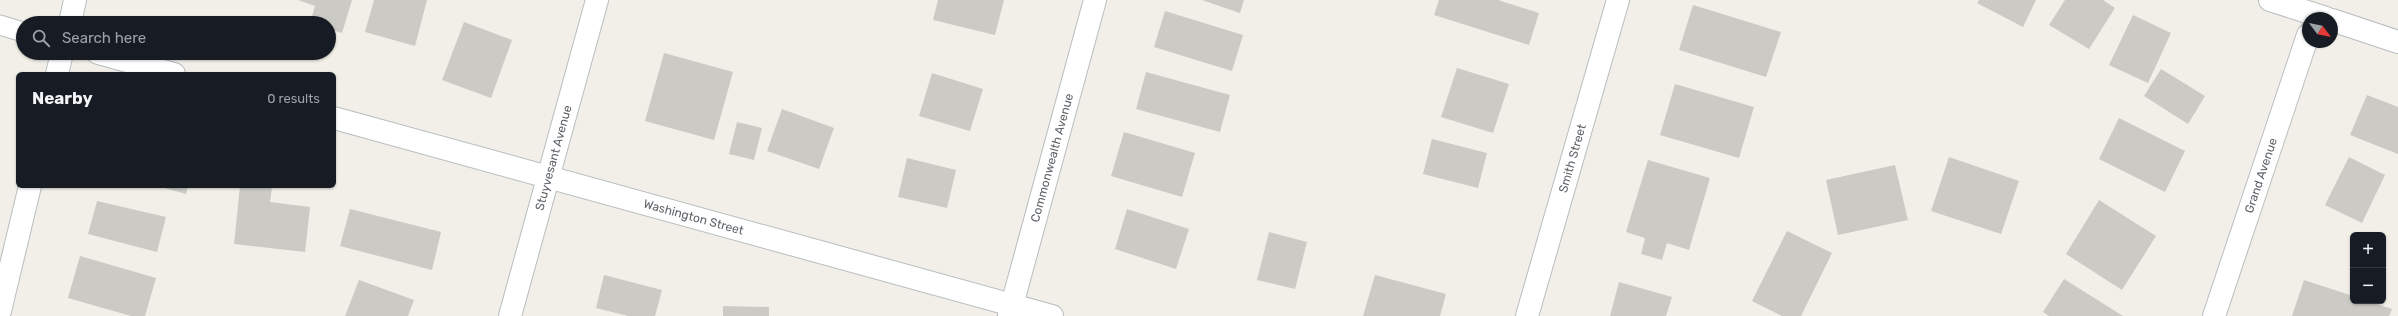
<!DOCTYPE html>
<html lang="en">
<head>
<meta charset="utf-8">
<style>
	:root { --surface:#171b24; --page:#20242c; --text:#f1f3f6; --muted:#9ea1a6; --line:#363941 }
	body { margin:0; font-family:Rubik,sans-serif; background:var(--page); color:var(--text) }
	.controls { position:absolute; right:12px; bottom:12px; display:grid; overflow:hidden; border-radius:6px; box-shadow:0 1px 3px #0004 }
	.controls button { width:36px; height:36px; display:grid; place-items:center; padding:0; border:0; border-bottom:1px solid var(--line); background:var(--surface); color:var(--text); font:20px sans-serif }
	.compass { position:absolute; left:2302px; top:12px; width:36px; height:36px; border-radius:50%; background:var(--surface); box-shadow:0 1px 3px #0004; rotate:122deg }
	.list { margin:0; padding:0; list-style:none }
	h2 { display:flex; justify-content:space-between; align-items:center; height:52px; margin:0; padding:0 16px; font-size:17px }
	h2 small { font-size:13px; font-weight:400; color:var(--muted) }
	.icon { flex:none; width:22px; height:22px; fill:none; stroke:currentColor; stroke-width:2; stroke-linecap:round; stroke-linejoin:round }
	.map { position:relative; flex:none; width:2398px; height:316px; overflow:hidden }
	.search { position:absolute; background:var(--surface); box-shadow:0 1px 3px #0004; left:16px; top:16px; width:320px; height:44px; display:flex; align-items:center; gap:10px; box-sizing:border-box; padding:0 14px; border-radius:22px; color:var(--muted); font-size:15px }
	.panel { position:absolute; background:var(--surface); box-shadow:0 1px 3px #0004; left:16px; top:72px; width:320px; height:116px; border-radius:6px }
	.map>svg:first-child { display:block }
	.building { fill:#cccac4 }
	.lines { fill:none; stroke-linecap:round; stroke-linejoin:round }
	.service-casing { stroke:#b9bdc1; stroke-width:21 }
	.minor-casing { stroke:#b9bdc1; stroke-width:24 }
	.tertiary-casing { stroke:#b9bdc1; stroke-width:24 }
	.service { stroke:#fff; stroke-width:19 }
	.minor { stroke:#fff; stroke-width:22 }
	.tertiary { stroke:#fff; stroke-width:22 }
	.labels { text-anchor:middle; stroke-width:3; stroke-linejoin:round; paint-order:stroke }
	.street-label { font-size:12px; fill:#5e6368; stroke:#fff }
</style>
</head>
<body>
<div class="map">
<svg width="2398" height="316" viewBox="0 0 2398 316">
	<rect width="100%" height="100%" fill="#f1efe7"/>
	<path class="building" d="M298,0H352L342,33L329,29V23H310L315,6Z
		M374,0H427L415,46L365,32Z
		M938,0H1004L995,35L933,20Z
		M1202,0H1244L1240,13Z
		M1439,0H1498L1539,13L1529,45L1434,15Z
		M1979,0H2036L2023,27L1977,3Z
		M2065,0H2103L2115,8L2089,49L2049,25Z
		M1693,5L1781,32L1766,77L1679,50Z
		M1165,11L1243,35L1232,71L1154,47Z
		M2133,15L2171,33L2148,83L2109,65Z
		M464,22L512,40L491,98L442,80Z
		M664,53L733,72L714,140L645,121Z
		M1457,68L1509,84L1493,133L1441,117Z
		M2161,69L2205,96L2188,124L2144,96Z
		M1146,72L1230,95L1220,132L1136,109Z
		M932,73L983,89L970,131L919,116Z
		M1675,84L1754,107L1739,158L1660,135Z
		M2367,95L2398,107V154L2350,135Z
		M782,109L834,128L819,169L767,151Z
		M2119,118L2185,151L2165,192L2099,159Z
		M737,122L762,128L754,160L729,154Z
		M1124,132L1195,153L1182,197L1111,176Z
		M1432,139L1487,153L1478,188L1423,174Z
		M1949,157L2019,181L2001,234L1931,211Z
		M2349,157L2385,175L2362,223L2325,205Z
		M907,158L956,170L947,208L898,197Z
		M1648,160L1710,178L1689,250L1667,243L1662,260L1641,254L1645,238L1626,232Z
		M1895,165L1908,220L1838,235L1826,180Z
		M157,186H188L186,194Z
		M240,186L272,187L270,202L310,207L305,252L234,244Z
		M2099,200L2156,236L2122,290L2066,254Z
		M97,201L166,217L157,252L88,234Z
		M350,209L441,232L432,270L340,246Z
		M1127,209L1189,229L1176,269L1115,249Z
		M1787,231L1832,253L1801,316H1782L1752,301Z
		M1269,232L1307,242L1295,289L1257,280Z
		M80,256L156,278L145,316H131L68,298Z
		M604,275L662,290L655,316H628L596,308Z
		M1375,275L1446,294L1440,316H1363Z
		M2064,279L2123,316H2049L2043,312Z
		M359,280L414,300L408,316H345Z
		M2304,280L2353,296V301H2367L2392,309L2389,316H2292Z
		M1619,282L1672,297L1666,316H1610Z
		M723,306L769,307V316H723Z"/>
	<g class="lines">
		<defs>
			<path id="service" d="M0,25L23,32"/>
			<g id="minor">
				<path d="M2270,0L2326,18"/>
				<path d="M2332,20L2398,42"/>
				<path d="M70,23L75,0"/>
				<path d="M98,53L174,74"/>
				<path d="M57,74L62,53"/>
				<path id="s1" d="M334,118L1052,316"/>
				<path d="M0,311L30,186"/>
				<path id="s2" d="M510,316L597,0"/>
				<path id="s3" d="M1009,316L1095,0"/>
				<path id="s4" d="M2214,316L2308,35"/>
			</g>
			<g id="tertiary">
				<path id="s5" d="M1527,316L1618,0"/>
			</g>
		</defs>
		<use href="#service" class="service-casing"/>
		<use href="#minor" class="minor-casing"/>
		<use href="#tertiary" class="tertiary-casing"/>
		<use href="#service" class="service"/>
		<use href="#minor" class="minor"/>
		<use href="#tertiary" class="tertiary"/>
	</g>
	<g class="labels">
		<g class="street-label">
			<text dy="4" stroke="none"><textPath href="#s2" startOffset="164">Stuyvesant Avenue</textPath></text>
			<text dy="4" stroke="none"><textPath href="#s3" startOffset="164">Commonwealth Avenue</textPath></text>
			<text dy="4" stroke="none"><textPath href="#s5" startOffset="164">Smith Street</textPath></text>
			<text dy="4" stroke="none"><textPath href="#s4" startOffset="148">Grand Avenue</textPath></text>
			<text dy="4" stroke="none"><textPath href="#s1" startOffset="373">Washington Street</textPath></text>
		</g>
	</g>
</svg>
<div class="controls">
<button>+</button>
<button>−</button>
</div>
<svg class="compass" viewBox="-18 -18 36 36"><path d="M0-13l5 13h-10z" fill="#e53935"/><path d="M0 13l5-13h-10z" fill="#9ea1a6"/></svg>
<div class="search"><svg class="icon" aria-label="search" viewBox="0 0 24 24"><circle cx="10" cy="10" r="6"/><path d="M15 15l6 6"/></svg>Search here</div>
<section class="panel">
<h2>Nearby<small>0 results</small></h2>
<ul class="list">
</ul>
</section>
</div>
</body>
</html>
